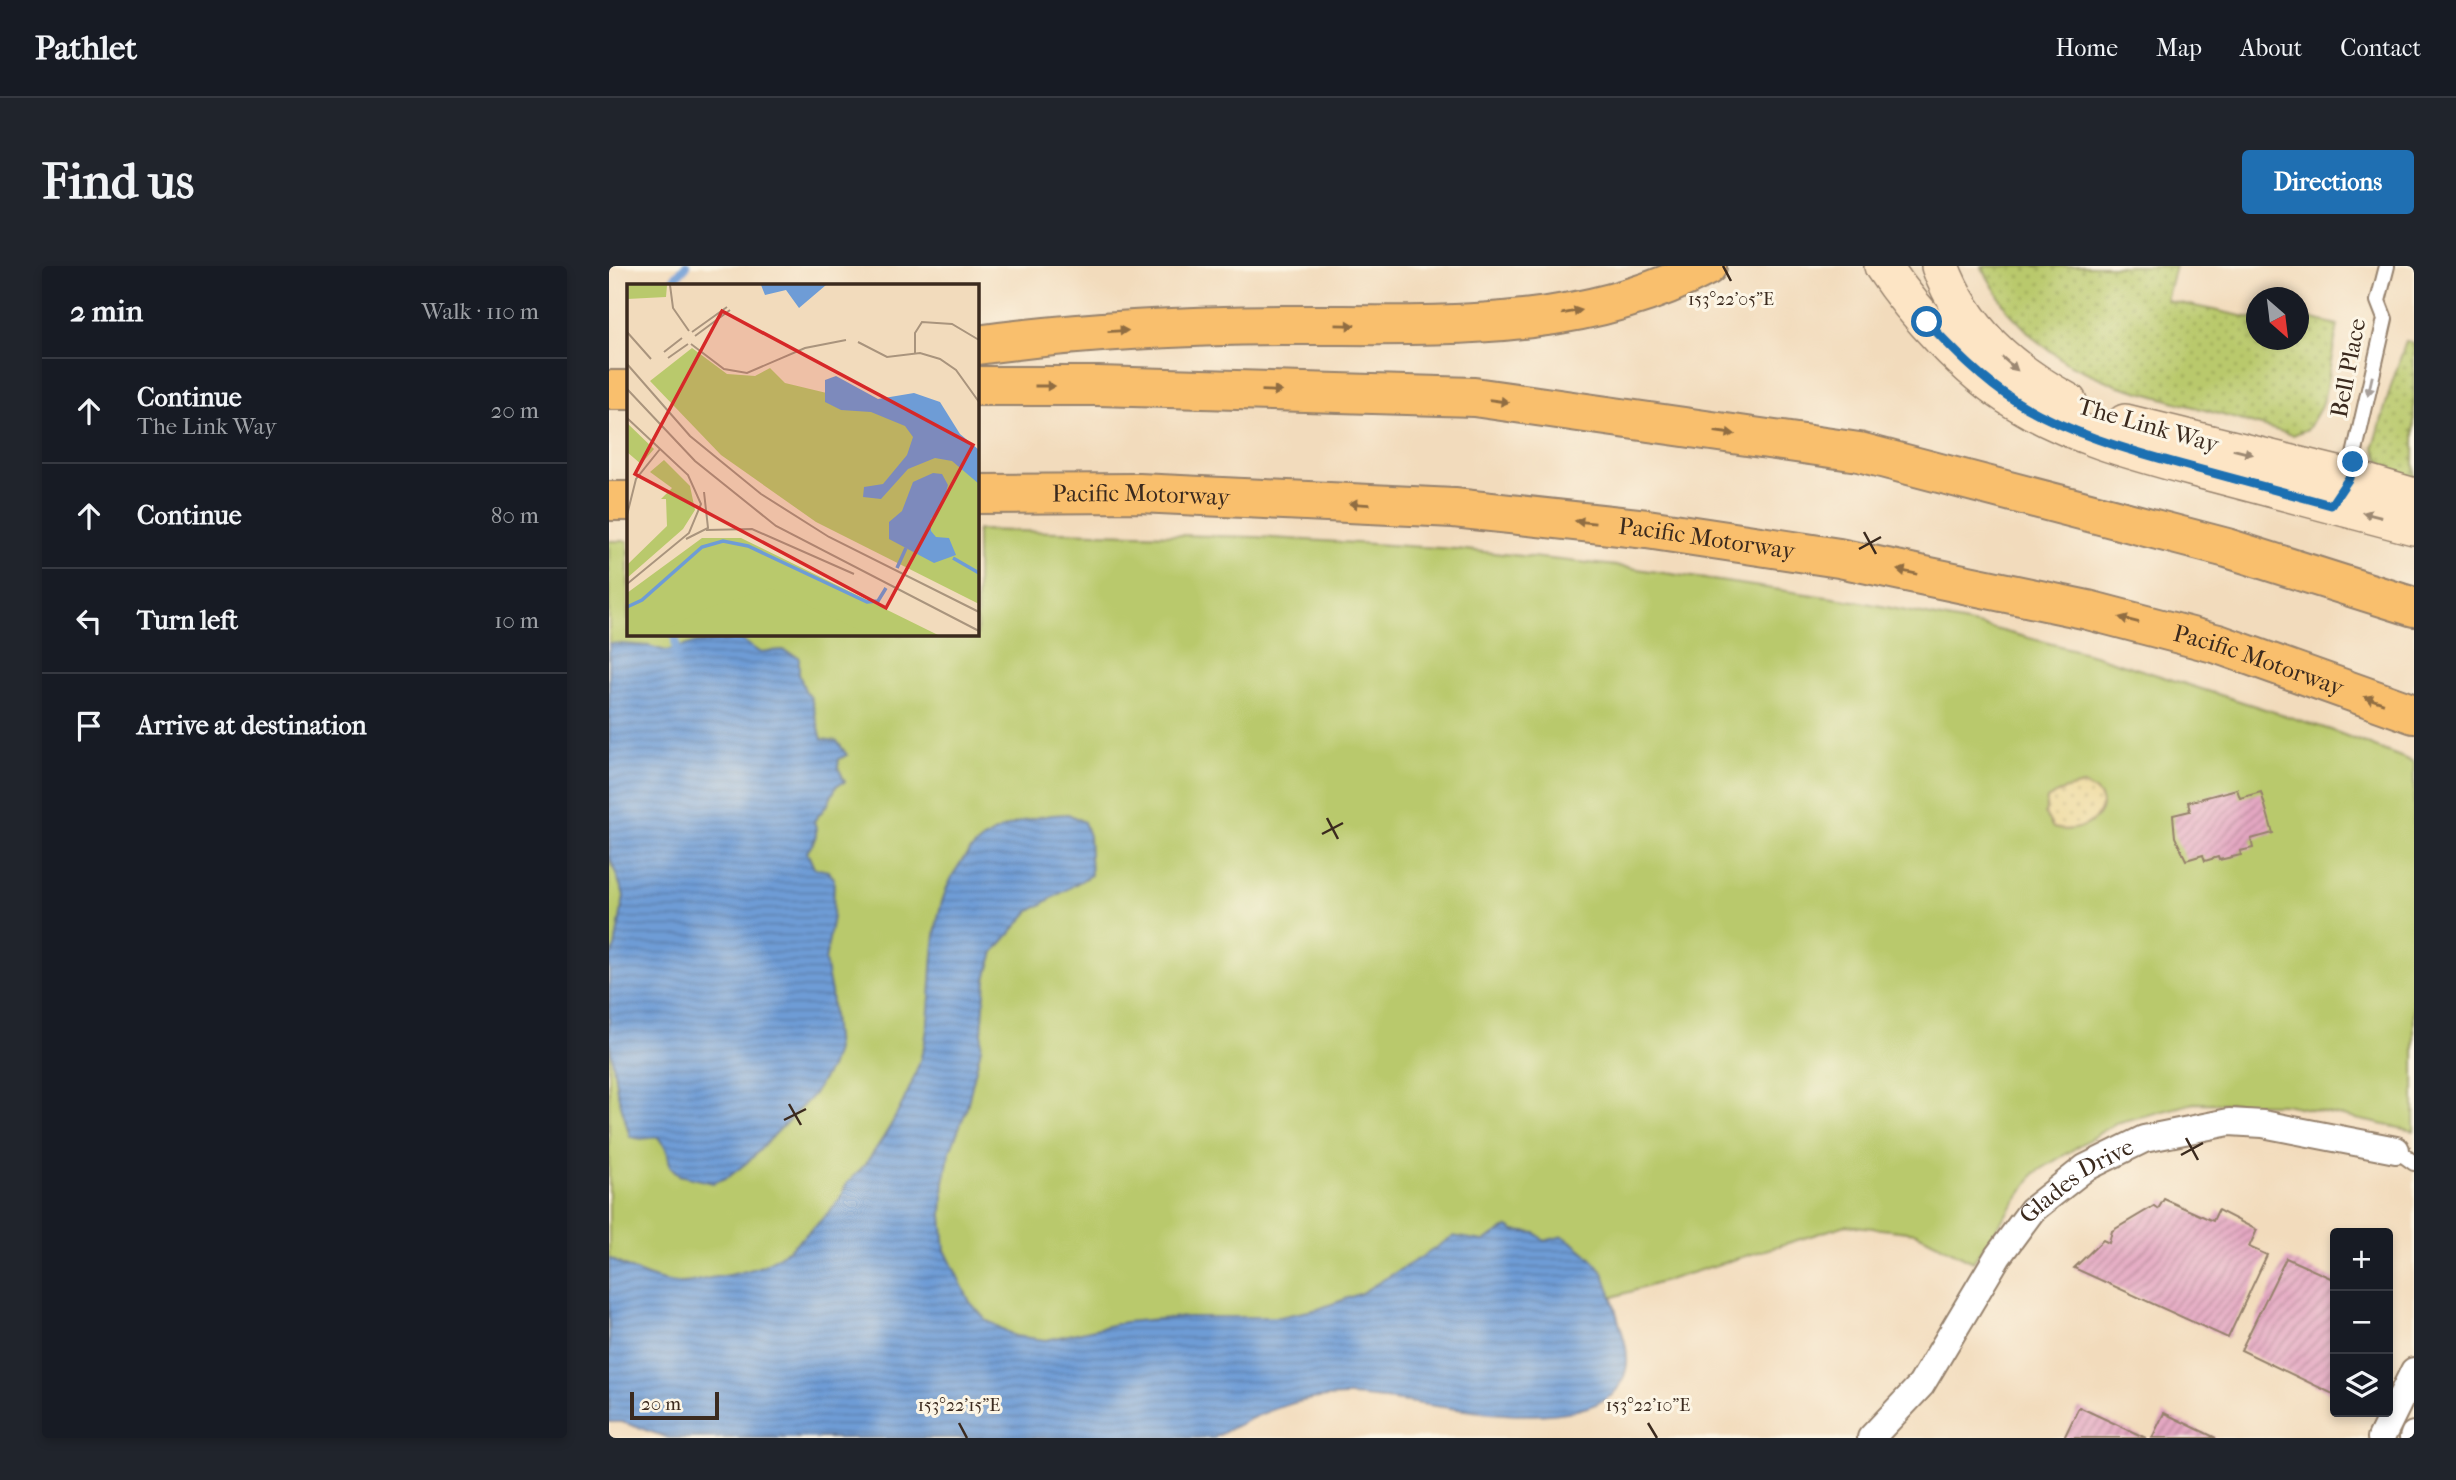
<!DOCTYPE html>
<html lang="en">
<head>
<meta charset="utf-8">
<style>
	:root { --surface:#171b24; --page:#20242c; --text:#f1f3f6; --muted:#9ea1a6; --line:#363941; --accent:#1f6fb2 }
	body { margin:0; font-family:"IM FELL French Canon",serif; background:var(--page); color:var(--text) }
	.controls { position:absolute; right:21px; bottom:21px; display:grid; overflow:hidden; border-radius:7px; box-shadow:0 4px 10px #0003 }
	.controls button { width:63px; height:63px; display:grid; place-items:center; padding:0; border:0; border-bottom:2px solid var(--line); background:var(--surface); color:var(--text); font:35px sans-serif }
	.compass { position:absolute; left:1637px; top:21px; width:63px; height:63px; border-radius:50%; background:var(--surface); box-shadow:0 4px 10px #0003; rotate:152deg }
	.scale { position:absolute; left:21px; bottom:18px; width:89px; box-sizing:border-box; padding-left:7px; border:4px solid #3b2a1e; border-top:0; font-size:19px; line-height:24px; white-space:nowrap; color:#3b2a1e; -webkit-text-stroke:5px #fcf5e5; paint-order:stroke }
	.stop { position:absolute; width:21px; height:21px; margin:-16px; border:5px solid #1f6fb2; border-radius:50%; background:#fff }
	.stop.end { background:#1f6fb2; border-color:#fff; box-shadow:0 2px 7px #0008 }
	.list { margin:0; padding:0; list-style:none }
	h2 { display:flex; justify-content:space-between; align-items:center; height:91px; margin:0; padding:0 28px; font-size:30px }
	h2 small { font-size:23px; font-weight:400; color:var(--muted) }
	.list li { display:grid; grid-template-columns:46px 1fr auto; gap:21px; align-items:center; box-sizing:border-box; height:105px; padding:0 28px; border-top:2px solid var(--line) }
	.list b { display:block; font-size:26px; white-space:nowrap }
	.list p { margin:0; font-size:23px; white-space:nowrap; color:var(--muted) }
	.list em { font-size:23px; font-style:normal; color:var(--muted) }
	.icon { flex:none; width:38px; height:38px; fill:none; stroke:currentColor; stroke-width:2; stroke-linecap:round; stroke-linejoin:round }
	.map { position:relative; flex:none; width:1805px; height:1172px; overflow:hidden; border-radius:7px }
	header { display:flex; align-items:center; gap:42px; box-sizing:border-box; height:98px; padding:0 35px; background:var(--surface); border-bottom:2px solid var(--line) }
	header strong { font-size:33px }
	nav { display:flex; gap:38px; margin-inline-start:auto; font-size:24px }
	.intro { display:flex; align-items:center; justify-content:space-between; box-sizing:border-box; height:168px; padding:0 42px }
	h1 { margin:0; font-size:49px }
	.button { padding:18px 32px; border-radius:7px; background:var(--accent); color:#fff; font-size:24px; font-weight:700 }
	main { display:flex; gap:42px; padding:0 42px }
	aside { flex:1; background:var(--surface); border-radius:7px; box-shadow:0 4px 10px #0003 }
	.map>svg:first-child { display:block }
	.green { fill:#b9c96c; stroke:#7a7a45; stroke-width:2 }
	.sand { fill:url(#sand-dots); stroke:#94825e; stroke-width:2 }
	.park { fill:url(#park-dots); stroke:#7a7a45; stroke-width:2 }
	.water { fill:url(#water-rules); stroke:#54637a; stroke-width:2 }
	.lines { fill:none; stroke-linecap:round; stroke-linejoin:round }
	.stream { stroke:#6e9cd6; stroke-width:9 }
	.building { fill:url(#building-hatch) }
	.service-casing { stroke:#96826d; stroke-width:18 }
	.minor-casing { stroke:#96826d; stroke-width:30 }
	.secondary-casing { stroke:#96826d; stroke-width:40 }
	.motorway-casing { stroke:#96826d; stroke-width:42 }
	.service { stroke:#fff; stroke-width:14 }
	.minor { stroke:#fff; stroke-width:26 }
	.secondary { stroke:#fde5c5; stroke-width:37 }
	.motorway { stroke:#f9bf6d; stroke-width:38 }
	.oneway { fill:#906d42 }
	.oneway2 { fill:#9c8872 }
	.oneway3 { fill:#a79f9a }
	.route { stroke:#1f6fb2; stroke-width:9 }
	.ticks { fill:none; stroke:#3b2a1e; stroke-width:2.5 }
	.labels { text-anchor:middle; stroke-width:6; stroke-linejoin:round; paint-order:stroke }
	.street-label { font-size:24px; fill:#3b2a1e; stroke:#fcf5e5 }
	.inset-river { fill:none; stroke:#6e9cd6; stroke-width:3.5 }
	.inset-road { fill:none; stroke:#a9947d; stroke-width:2 }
	.view { fill:#d62828; fill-opacity:0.15; stroke:#d62828; stroke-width:3.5 }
	.inset-edge { fill:none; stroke:#3b2a1e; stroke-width:3.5 }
	.ticks-label { font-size:18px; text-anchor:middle; fill:#3b2a1e; stroke:#fcf5e5; stroke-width:6; stroke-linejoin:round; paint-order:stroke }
</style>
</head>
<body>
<header>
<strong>Pathlet</strong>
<nav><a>Home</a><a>Map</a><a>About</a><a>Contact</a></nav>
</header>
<div class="intro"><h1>Find us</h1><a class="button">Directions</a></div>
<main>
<aside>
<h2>2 min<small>Walk · 110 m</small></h2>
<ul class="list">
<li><svg class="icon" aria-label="ahead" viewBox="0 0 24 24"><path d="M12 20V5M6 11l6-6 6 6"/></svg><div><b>Continue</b><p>The Link Way</p></div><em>20 m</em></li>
<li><svg class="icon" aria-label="ahead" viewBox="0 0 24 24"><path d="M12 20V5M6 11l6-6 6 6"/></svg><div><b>Continue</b></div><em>80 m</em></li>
<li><svg class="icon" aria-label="left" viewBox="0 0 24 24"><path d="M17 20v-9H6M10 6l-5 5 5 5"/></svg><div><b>Turn left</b></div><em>10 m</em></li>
<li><svg class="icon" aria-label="arrive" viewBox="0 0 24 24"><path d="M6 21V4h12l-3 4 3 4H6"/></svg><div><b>Arrive at destination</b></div></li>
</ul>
</aside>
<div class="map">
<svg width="1805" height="1172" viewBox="0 0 1805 1172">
	<defs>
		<pattern id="sand-dots" width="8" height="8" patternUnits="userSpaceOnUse" patternTransform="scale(1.75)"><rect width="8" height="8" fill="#eeda9e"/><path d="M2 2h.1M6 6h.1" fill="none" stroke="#cdbb88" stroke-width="1.8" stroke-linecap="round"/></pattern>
		<pattern id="park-dots" width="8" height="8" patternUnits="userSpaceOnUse" patternTransform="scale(1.75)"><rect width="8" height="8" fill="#b9c96c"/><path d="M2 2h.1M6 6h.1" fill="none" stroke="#98a358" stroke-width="1.8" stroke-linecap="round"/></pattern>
		<pattern id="water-rules" width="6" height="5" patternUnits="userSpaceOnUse" patternTransform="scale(1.75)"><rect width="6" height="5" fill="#6e9cd6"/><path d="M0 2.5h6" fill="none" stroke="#5c7fad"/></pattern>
		<pattern id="building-hatch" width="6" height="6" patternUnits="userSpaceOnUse" patternTransform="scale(1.75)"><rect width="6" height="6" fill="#e4a7c2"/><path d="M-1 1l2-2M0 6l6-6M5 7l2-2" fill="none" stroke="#ba889d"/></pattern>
	</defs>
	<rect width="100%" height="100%" fill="#fcf5e5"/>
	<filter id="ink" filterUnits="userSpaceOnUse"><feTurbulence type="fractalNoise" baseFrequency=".0143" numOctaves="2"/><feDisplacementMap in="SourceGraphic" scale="14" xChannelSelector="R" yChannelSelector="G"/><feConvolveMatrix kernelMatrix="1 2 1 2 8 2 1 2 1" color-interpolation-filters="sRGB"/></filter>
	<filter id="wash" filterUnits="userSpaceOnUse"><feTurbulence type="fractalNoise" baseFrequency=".00686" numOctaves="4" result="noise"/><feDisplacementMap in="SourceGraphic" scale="28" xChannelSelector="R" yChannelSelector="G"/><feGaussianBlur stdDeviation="1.57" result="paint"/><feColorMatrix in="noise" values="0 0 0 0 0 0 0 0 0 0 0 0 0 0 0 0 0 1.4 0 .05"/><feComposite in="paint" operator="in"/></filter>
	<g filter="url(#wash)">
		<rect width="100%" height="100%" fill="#f2dbbc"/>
		<path class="green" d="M368,264L647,271L847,283L1008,300L1252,336L1378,361L1485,389L1722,464L1805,496V865L1675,838L1585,837L1507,857L1426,907L1364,996L1307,967L1237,959L975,1040L447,1161L0,1061V275H19V368H368Z"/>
		<path class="sand" d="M1474,519C1515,534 1482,572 1444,562L1436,548L1438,533L1454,524Z"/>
		<path class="park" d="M1372,0H1566L1557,34L1647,53V74H1689L1690,62L1697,63L1699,52L1729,59L1714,137L1699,163L1684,169L1507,119L1459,98L1427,74L1398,44Z
			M1797,75L1805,77V213L1787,207L1771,195L1765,181L1782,120Z"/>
		<path class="water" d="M131,373L150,386L173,384L190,391V408L196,424L202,432L213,473L228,475L238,489L230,493L229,501L236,516L228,519L219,538L205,555C210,568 206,575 198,586L205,602L219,605L225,612L224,651L216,695L222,726L227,784L221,802L204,829L141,894L121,910L104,917L70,909L61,900L58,884L49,871L32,873L21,871L8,825L0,773V694L6,681L15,630L0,589V377L40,380L57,385L85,377Z
			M459,548L475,556L480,570L482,609L420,646L385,686L377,713L372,782L357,845L341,885L335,916L333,949L336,984L361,1036L377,1054L406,1070L437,1074L516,1056L573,1051H670L709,1043L750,1028L819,987L844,970L875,975L899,961L906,965L927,967L935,975L954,970C968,979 983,991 993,1005C1000,1015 1008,1052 1013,1066C1021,1091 1021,1110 1003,1129C943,1172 814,1132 740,1130C691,1129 646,1148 605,1172H60L13,1156H0V992C20,1003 46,1016 69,1017C79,1018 91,1014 101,1012C116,1010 132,1007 147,1002C170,995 202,965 218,948C222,943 228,937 232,931C235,927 234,922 238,917C243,911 251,905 256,898C281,865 305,821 315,780C328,720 314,649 352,596C375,562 421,549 459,548Z"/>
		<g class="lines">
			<path class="stream" d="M63,19L64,14L77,0
				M66,368L68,394"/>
		</g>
		<g id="blocks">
			<path class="building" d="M1628,523L1631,532L1652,526L1664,567L1642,573L1644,582L1631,585L1632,589L1610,594L1609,591L1596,595L1594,589L1577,594L1566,571L1564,549L1581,545L1579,536Z
				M1555,933L1604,955L1609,944L1648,964L1640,981L1658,989L1619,1072L1465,1002L1494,974L1500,977L1503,965L1545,940L1549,943Z
				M1677,992L1726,1014V1129L1632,1084Z
				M1470,1141L1537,1172H1455Z
				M1555,1147L1607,1172H1543Z"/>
		</g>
	</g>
	<g filter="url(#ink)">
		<use href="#blocks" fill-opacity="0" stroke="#96826d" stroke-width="2"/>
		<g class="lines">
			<defs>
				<path id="service" d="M1740,211L1776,53L1769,35L1778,0
					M1787,884L1805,897"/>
				<g id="minor">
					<path id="s1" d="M1262,1172L1312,1119L1389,990L1423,944L1476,902L1535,873L1620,856L1654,858L1787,884"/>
					<path d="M1772,1172L1805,1105"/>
					<path d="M1804,1172L1805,1169"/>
				</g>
				<path id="secondary" d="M1274,0C1305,47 1358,105 1407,135C1465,171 1534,188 1600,206C1668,224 1737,242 1805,260
					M1331,0C1355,65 1400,103 1459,136
					M1516,157L1740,212L1805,231"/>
				<g id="motorway">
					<path d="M368,79C469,65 571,60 673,59C817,58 967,70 1098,0"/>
					<path d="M368,120H489L865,131L1250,186L1618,282L1805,341"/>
					<path d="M0,124H19"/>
					<path id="s2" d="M368,228L530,227L845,242L1038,263L1230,292L1479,344L1609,378L1805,448"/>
					<path d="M0,235H19"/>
				</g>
			</defs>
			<use href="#service" class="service-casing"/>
			<use href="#minor" class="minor-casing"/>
			<use href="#secondary" class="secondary-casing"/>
			<use href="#motorway" class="motorway-casing"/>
			<use href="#service" class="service"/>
			<use href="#minor" class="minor"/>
			<use href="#secondary" class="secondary"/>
			<use href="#motorway" class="motorway"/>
		</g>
		<defs><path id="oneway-solid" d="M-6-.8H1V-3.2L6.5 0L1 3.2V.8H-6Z" transform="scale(1.75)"/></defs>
		<g class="oneway">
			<use href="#oneway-solid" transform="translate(963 46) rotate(-10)"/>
			<use href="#oneway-solid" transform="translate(736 59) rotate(1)"/>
			<use href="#oneway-solid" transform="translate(509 65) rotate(-3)"/>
			<use href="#oneway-solid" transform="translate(436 120)"/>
			<use href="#oneway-solid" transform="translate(663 125) rotate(2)"/>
			<use href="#oneway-solid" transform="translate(890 135) rotate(8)"/>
			<use href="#oneway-solid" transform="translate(1116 167) rotate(8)"/>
			<use href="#oneway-solid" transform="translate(750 238) rotate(-177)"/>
			<use href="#oneway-solid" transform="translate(976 256) rotate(-174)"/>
			<use href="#oneway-solid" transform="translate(1298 306) rotate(-168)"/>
			<use href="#oneway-solid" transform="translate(1520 354) rotate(-165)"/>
			<use href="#oneway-solid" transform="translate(1765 434) rotate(-161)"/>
		</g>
		<g class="oneway2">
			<use href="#oneway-solid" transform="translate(1401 98) rotate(41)"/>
			<use href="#oneway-solid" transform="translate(1634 186) rotate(14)"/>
			<use href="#oneway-solid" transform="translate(1763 249) rotate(-166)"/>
		</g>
		<use class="oneway3" href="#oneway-solid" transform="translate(1761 120) rotate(103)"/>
	</g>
	<g class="lines" filter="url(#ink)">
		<path class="route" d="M1318,56C1345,84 1372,113 1405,134C1457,167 1519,184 1578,200C1626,213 1674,226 1722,239L1740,212L1744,196"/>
	</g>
	<path class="ticks" d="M1114,0L1122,15M1255,266L1267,288M1250,283L1272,271M718,552L729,573M713,568L734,557M180,838L192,859M175,854L197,843M1577,872L1589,894M1572,889L1594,877M350,1157L358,1172M1039,1157L1048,1172"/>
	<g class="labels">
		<g class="street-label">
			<text transform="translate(1739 102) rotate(-79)" y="8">Bell Place</text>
			<text transform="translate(1539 159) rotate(16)" y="8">The Link Way</text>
			<text dy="8" stroke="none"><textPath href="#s2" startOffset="164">Pacific Motorway</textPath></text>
			<text dy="8" stroke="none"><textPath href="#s2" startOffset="732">Pacific Motorway</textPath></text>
			<text dy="8" stroke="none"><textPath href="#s2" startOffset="1298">Pacific Motorway</textPath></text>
			<text dy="8" stroke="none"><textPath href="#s1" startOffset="334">Glades Drive</textPath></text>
		</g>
	</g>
	<g transform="translate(18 18)">
		<rect width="352" height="352" fill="#f2dbbc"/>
		<path d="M0,1H40L39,13L0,15ZM65,64L100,90L128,92L143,84L158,99L283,129L352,181V320L189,238L94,171L23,97ZM75,254H114L311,351H0V309Z" fill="#b9c96c"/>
		<path d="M144,304L243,351H29L77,325Z" fill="#b9c96c"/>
		<path d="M0,139L27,165L14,180L0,168ZM37,176L63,202L68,226L56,245L0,294V281L40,242L39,215H34L45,204L23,188Z" fill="#b9c96c"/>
		<path d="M134,1H199L172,24L159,6L138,11ZM209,92L251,115L287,109L313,118L333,150L352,166V200L325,177L308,174L281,185L254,215L236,213L237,203L256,200L280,171L286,153L278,142L244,128L214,126L198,118V96ZM306,189L315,190L321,201L316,220L304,235V247L309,253L322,254L329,271L307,279L262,255V238L275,227L286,198Z" fill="#6e9cd6"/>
		<path class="inset-river" d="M326,274L352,289M270,284L279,264M0,323L15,316L75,263L96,257L121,262L240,318L251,317L259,304"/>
		<path class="inset-road" d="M43,1L46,24L62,47M0,48L24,75M65,48L100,23M68,52L103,26M231,58L260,73L293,69L313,75L329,86L352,118M64,60L97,85L120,89L178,64L219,56M37,68L55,54M288,69V49L295,38L325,40L352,56M41,74L61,60M0,80L63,152L134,210L202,253L352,328M0,105L68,177L149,242L352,347M0,134L61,191L74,220L62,249L0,300M0,231L9,195L33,165M79,246L125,245L227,290M59,255L81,244L77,208"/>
		<path class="view" d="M95,27L346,161L259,324L8,190Z"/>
		<rect width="352" height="352" class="inset-edge"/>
	</g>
	<g class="ticks-label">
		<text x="1122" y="39">153°22'05"E</text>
		<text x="350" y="1145">153°22'15"E</text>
		<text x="1039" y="1145">153°22'10"E</text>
	</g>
</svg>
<div class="controls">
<button>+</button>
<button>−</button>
<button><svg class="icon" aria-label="layers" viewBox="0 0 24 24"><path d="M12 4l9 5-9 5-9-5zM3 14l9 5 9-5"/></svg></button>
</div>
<svg class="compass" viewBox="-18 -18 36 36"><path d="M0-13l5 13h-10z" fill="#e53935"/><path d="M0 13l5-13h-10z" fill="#9ea1a6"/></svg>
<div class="scale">20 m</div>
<div class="stop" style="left:1318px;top:56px"></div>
<div class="stop end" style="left:1744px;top:196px"></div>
</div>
</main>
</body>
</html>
